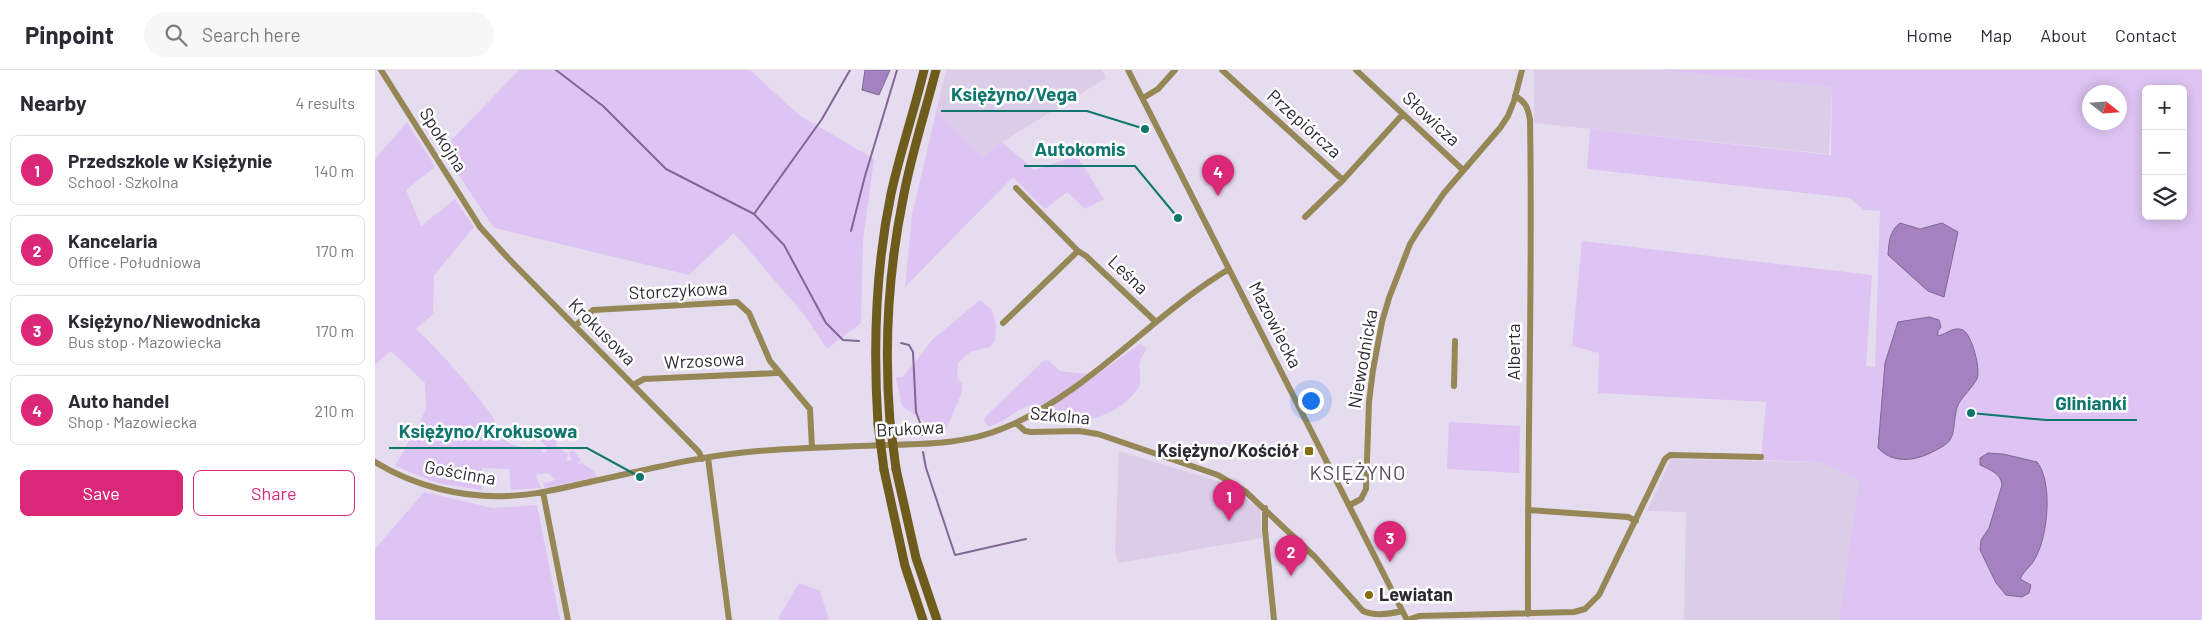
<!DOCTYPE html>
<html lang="en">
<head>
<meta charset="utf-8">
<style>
	:root { --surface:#fff; --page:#f7f7f7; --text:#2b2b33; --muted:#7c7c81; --line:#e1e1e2; --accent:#db2777 }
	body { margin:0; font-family:Barlow,sans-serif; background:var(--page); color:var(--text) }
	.controls { position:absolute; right:15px; top:15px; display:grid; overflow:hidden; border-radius:8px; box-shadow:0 2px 12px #0003 }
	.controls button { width:45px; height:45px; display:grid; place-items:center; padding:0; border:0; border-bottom:1px solid var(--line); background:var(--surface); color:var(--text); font:25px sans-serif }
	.compass { position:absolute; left:1707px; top:15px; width:45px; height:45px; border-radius:50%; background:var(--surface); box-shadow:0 2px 12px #0003; rotate:107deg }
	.you { position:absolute; left:935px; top:330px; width:18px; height:18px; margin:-12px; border:4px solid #fff; border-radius:50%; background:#1a73e8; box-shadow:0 0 0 8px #1a73e833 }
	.badge { display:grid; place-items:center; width:32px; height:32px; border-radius:50%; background:var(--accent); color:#fff; font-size:16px; font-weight:700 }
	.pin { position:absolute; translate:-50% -41px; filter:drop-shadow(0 1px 2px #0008) }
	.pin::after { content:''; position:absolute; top:26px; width:18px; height:15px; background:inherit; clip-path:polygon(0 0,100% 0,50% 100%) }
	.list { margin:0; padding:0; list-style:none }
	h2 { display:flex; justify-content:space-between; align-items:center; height:65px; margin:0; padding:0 20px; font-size:21px }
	h2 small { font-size:16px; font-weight:400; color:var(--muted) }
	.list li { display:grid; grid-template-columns:32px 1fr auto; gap:15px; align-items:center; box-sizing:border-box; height:70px; margin:0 10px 10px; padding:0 10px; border:1px solid var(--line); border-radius:8px }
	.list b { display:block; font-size:19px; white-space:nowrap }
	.list p { margin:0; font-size:16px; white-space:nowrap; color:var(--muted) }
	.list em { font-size:16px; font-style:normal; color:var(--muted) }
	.actions { display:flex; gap:10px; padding:15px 20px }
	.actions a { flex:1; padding:11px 0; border:1px solid var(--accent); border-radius:8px; text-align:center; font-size:18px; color:var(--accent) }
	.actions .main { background:var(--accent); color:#fff }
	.icon { flex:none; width:28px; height:28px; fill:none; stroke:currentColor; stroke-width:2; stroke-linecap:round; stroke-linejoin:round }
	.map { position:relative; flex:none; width:1827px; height:550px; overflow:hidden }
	header { display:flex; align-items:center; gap:30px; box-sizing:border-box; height:70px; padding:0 25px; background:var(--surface); border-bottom:1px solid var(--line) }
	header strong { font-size:24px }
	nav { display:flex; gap:28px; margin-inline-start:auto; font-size:18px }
	.search { width:350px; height:45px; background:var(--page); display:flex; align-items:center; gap:12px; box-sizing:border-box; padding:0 18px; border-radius:28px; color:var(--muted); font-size:19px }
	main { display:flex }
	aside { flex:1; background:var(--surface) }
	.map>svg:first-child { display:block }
	.built { fill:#dbcde7 }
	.green { fill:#ddc4f3; fill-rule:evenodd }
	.water { fill:#a382bf; stroke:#806794 }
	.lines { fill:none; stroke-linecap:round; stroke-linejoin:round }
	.stream { stroke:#806794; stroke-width:2 }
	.minor { stroke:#968756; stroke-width:6 }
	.secondary { stroke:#6e5c1d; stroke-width:9 }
	.secondary-bridge { stroke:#6e5c1d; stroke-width:9 }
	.poi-dot { fill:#876e0d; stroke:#fff; stroke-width:2 }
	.labels { text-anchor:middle; stroke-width:5; stroke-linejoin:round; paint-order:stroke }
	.street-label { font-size:18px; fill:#2d2930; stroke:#fff }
	.poi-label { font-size:18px; font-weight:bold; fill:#2d2930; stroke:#fff; text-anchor:end }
	.quarter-label { font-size:20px; letter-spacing:1px; fill:#544b5b; stroke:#fff }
	.leader { fill:none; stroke:#0f766e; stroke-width:2 }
	.callout-dot { fill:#0f766e; stroke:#fff; stroke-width:2 }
	.callout-label { font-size:19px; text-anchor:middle; font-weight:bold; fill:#0f766e; stroke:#fff; stroke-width:5; stroke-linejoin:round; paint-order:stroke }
</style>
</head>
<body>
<header>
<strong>Pinpoint</strong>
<div class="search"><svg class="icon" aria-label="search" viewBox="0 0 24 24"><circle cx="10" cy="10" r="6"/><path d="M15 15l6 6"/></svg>Search here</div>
<nav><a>Home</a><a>Map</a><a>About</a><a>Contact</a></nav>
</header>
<main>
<aside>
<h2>Nearby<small>4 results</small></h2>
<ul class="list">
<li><span class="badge">1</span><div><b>Przedszkole w Księżynie</b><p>School · Szkolna</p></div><em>140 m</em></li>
<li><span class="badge">2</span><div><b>Kancelaria</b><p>Office · Południowa</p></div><em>170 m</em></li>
<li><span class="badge">3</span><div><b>Księżyno/Niewodnicka</b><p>Bus stop · Mazowiecka</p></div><em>170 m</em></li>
<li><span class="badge">4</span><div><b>Auto handel</b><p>Shop · Mazowiecka</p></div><em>210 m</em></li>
</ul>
<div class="actions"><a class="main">Save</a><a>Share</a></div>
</aside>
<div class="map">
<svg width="1827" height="550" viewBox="0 0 1827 550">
	<rect width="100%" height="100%" fill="#e6dcef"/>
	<path class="built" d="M571,0H727L731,8L627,72L607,87L561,42Z
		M1159,0H1279L1457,17L1454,84L1159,53Z
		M744,381L849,413L885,439L887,468L744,493L740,483Z
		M1296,389L1445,392L1484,411L1464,550H1309L1311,442L1272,441Z"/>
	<path class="green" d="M144,0H375L424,45L499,89L488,171L486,253L452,279L430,246L359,163L314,205L119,158L67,80Z
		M1279,0H1827V550H1464L1484,411L1445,392L1386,390L1391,332L1223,323L1224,283L1197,276L1207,171L1497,205L1491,296L1500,297L1505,141L1489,140L1475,128L1212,99L1215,59L1456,85L1457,17ZM1771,19H1808V146H1771ZM1714,22H1744V52H1714Z
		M561,42L607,87L627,72L659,100L702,86L729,129L710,139L692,122L670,139L638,107L530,217L537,145Z
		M32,52L60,97L31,120L46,156L80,129L99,157L59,205L58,244L41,259C69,285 92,313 115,343C121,350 123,364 130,370C139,378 155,379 166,377L167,383L171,382L172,377L162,368L165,364H175L182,370L179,372L182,371L181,376L193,384L191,391L197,390L194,383L198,380L206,390L202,395L207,393L221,403V407L170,418L168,413L181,410L172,403L161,405L166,418L136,420L134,399L107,398V420L62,413L20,396L51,340L50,313L16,281L0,295V89Z
		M605,230L617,240L621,255L620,271L615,277L595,282L583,293L582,308L587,314V322L571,360L563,361L527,336L521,308L528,307L557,270Z
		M765,274L772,278C770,282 766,287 765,292C763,300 768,311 763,318C748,343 702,360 675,348C668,345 662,340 655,336C639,339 630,354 613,356L609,351L611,346L668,291L673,290L685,301L721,305Z
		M1074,352L1145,356L1144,403L1072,399Z
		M49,422L118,438L162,435L185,550H0V479Z
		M424,513L445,521L454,550H404V547Z"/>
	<path class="water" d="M490,0H515L504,25L487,20Z
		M1525,153L1545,159L1567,153L1583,162L1569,227L1553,221L1513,185C1514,173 1514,161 1525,153Z
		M1554,247L1564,250L1566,257L1563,261V266C1572,264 1578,256 1588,260C1597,265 1606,299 1602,309C1597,318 1589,325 1584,333C1578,344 1581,361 1575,370C1572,374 1567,377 1563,379C1544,390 1520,396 1503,378L1510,293L1523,252Z
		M1613,383L1628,384L1662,392C1678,412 1673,464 1661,487C1657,496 1649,500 1645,509L1656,515L1654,523L1647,527L1631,525L1621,513L1605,480L1606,470L1614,458L1627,415C1626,403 1615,400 1605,395V388Z"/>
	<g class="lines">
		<path class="stream" d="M181,0L228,36L291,99L379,144L447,49L475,0
			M379,144L409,175L451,253L468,270L484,271
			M476,161L490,106L522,0
			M526,273L534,275L538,282L541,342L547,358V365
			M548,382L551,398L580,485L651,469"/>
		<path class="minor" d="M6,0L105,157L133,188L324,382L327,389
			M753,0L1032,550
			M847,0L968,110
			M981,0L1088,100
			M1140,26C1151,32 1153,38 1155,50C1158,215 1152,379 1153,544
			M768,28L783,19L800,0
			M641,118L703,181L711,186L781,252
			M930,147L968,110L1028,44
			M628,253L703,181
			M200,256L218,240L362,232L374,243L395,291L435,339L437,378
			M258,315L269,309L403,303
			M1079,316L1080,271
			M641,353L650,361L656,362L704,361L723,364L843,405L870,421L940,487L988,541C999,546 1015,544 1027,541
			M333,388L354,550
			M0,392C39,416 87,428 133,426C159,425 184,419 210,413C263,402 318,387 373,382C419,377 465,377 511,375C551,374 592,374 629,358C712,324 777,245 854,199
			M168,422L193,550
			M975,435L986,429L991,419L994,332L998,300L1007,252L1014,228L1035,174L1043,161L1069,123L1125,58L1133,46L1139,31L1147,0
			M890,438V460L899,550
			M1153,440L1253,447L1261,451
			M1032,550L1044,546L1199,542L1210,539L1224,525L1290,389L1295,385L1386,387"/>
		<path class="secondary" d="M515,352C509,277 513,203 528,129C536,85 550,43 561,0
			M503,354C498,277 500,201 516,124C525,82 539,42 549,0
			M521,399L541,488L562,550
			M509,400L530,496L548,550"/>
		<path class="secondary-bridge" d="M515,352L521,399
			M503,354L509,400"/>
	</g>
	<g class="poi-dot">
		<rect x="929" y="376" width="10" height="10" rx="2.5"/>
		<circle cx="994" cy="525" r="5"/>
	</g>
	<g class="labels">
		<g class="street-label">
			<text transform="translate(1056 49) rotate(43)" y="6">Słowicza</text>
			<text transform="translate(929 54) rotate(42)" y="6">Przepiórcza</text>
			<text transform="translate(68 70) rotate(58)" y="6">Spokojna</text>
			<text transform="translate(753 205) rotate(44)" y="6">Leśna</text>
			<text transform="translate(303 221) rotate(-3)" y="6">Storczykowa</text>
			<text transform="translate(900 255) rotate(63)" y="6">Mazowiecka</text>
			<text transform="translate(227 262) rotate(45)" y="6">Krokusowa</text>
			<text transform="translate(1139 282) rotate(-90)" y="6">Alberta</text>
			<text transform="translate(988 289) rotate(-80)" y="6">Niewodnicka</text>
			<text transform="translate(329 291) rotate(-3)" y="6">Wrzosowa</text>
			<text transform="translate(685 346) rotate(5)" y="6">Szkolna</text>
			<text transform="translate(535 359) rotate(-3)" y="6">Brukowa</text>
			<text transform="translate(85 403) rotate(10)" y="6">Gościnna</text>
		</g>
		<g class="poi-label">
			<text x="924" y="387">Księżyno/Kościół</text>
			<text x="1004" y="531" text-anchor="start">Lewiatan</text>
		</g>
		<g class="quarter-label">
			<text x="983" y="410">KSIĘŻYNO</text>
		</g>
	</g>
	<path class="leader" d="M770 59L712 41H566M803 148L760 96H649M1596 343L1671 350H1762M265 407L212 378H14"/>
	<g class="callout-dot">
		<circle cx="770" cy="59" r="5"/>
		<circle cx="803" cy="148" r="5"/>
		<circle cx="1596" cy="343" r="5"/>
		<circle cx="265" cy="407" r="5"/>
	</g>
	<g class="callout-label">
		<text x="639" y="31">Księżyno/Vega</text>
		<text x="705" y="86">Autokomis</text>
		<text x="1716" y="340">Glinianki</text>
		<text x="113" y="368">Księżyno/Krokusowa</text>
	</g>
</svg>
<div class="controls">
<button>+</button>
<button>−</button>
<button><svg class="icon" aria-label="layers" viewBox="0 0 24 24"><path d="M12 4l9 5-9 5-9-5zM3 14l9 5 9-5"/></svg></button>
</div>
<svg class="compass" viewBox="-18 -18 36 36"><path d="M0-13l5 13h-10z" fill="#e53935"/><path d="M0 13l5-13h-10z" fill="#7c7c81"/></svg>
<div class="you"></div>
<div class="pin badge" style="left:854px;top:451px">1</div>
<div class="pin badge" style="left:916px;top:506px">2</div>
<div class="pin badge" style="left:1015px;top:492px">3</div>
<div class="pin badge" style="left:843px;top:126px">4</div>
</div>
</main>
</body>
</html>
